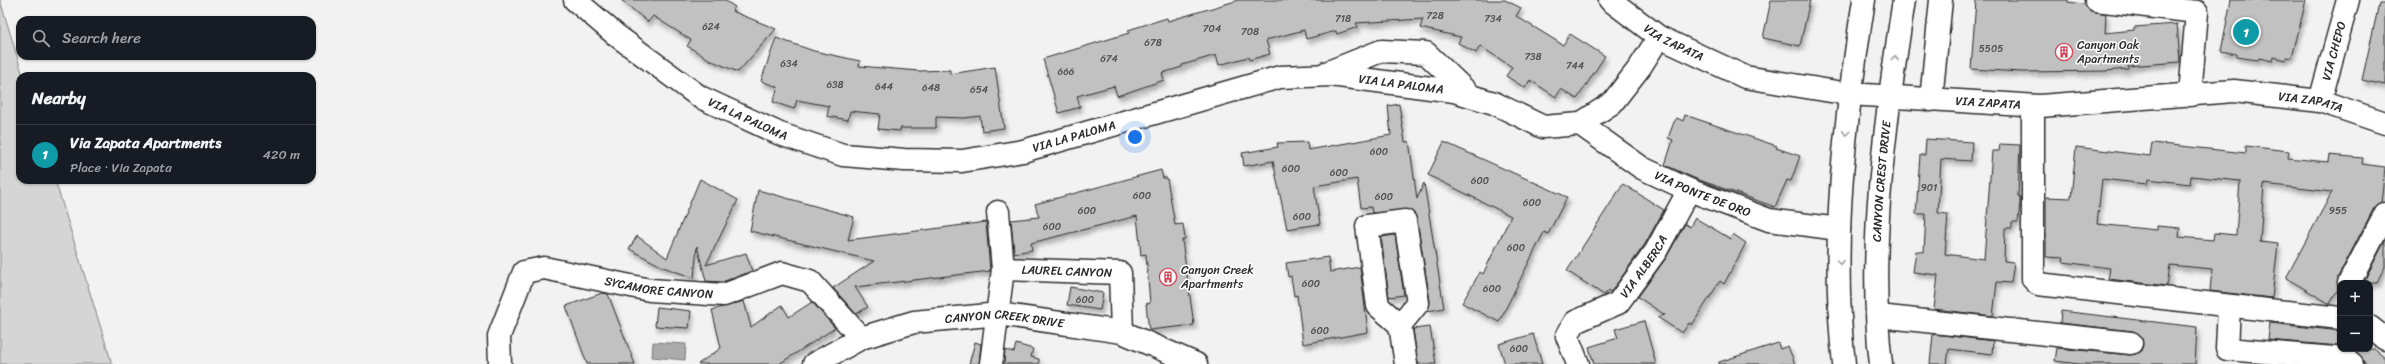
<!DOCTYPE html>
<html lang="en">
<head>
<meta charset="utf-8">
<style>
	:root { --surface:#171b24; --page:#242831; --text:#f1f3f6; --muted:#9ea1a6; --line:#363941; --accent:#0b8043 }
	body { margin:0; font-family:Sriracha,sans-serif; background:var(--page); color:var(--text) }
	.controls { position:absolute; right:12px; bottom:12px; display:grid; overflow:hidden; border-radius:8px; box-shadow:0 1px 3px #0004 }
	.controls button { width:36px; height:36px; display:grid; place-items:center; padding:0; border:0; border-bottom:1px solid var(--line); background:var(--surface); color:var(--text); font:20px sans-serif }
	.you { position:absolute; left:1135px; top:137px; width:14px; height:14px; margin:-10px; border:3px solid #fff; border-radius:50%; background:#1a73e8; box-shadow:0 0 0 6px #1a73e833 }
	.badge { display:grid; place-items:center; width:26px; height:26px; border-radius:50%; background:var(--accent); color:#fff; font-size:13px; font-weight:700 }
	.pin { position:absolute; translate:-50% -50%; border:2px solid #fff; box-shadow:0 1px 4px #0006 }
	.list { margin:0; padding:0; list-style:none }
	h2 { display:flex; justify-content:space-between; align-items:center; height:52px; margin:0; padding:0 16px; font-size:17px }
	h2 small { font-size:13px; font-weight:400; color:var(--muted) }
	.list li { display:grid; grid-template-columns:26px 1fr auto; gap:12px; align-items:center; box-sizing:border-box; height:60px; padding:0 16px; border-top:1px solid var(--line) }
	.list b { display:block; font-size:15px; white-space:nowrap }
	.list p { margin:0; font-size:13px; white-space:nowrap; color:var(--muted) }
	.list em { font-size:13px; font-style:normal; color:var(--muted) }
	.icon { flex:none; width:22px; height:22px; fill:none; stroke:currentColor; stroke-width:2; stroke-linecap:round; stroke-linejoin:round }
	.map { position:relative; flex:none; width:2385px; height:364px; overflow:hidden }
	.search { position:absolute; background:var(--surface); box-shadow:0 1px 3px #0004; left:16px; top:16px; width:300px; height:44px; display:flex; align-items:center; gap:10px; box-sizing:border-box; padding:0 14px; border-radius:12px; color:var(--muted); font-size:15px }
	.panel { position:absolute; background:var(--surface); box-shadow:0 1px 3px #0004; left:16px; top:72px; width:300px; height:112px; border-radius:12px }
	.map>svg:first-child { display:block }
	.green { fill:#d5d5d5; stroke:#808080 }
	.water { fill:#ababab; stroke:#787878 }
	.building { fill:#c1c1c1; stroke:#2b2b2b; fill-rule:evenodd; filter:url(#shadow) }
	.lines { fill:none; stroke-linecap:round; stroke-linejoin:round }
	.minor-casing { stroke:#2b2b2b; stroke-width:25 }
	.major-casing { stroke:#2b2b2b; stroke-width:25 }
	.minor { stroke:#fff; stroke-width:22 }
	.major { stroke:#fff; stroke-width:22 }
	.oneway { stroke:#a0a0a0 }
	.labels { text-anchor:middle; stroke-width:3; stroke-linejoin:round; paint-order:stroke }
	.number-label { font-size:10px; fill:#505050 }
	.street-label { font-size:12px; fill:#2b2b2b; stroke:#fff }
	.poi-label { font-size:12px; fill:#2b2b2b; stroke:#fff; text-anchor:start }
</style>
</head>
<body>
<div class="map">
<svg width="2385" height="364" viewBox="0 0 2385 364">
	<defs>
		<filter id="shadow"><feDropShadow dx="2.5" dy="4.5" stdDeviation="2" flood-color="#0004"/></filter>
	</defs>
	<rect width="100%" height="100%" fill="#f2f2f2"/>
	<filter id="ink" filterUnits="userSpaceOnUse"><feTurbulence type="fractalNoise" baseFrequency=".025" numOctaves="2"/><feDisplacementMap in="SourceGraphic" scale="8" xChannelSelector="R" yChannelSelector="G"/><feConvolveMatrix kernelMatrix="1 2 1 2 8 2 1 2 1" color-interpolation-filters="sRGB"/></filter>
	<g filter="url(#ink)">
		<path class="green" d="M0,0L23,76H20V180H55L112,364H0Z"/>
		<path class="water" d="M653,342L686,344L685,360L652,357Z"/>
		<path class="building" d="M621,0H724L735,7L732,11L776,29L738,72L712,61L687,46L691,40L653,16L648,22Z
			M1239,0H1505L1521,8L1516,16L1563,45L1570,34L1605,56L1577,99L1561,89L1556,97L1530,80L1525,88L1506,76L1512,67L1480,46L1476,53L1458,43L1461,37L1420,28L1423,19L1356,23L1358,27L1337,34L1336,31L1306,39L1304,30L1266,40L1270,54L1249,60L1248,57L1219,65L1216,55L1182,65V67L1162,73L1164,80L1117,96L1114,86L1077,96L1080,107L1059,113L1043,59L1129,33L1128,30L1167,18L1168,21Z
			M1771,0H1810L1800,46L1763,38Z
			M1976,0H2068V2L2084,4L2089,10L2106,14L2105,33L2134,30V27L2177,24L2180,62L2128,66V69L2105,71L2021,72L1971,69Z
			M2231,0H2306L2292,58L2286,57V60L2274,57L2273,61L2259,58L2258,60L2236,57V54L2221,51Z
			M2379,4H2385V85L2362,80Z
			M776,38L814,51L860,61L859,66L919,71L950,70V74L995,67L1004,128L982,131L980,116L964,118L936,117V128H900V131L878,129L880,114L850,111L848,120L827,116L829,106L797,100L794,109L773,102L778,87L761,81Z
			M1399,104L1405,142L1409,141L1417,199L1424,183L1444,308L1428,311L1430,301L1417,219L1410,210L1372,213L1371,207L1361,208L1357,179L1314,186L1320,224L1287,229L1273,161L1244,166L1242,153L1278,147L1277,143L1307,142L1308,150L1391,135L1388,106Z
			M1685,115L1777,146L1776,148L1800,156L1791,181L1787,180L1775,207L1694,178L1665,165L1673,140L1668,138L1674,122L1677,118L1683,121Z
			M1926,139L1972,142L1971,161L1941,159L1938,213L1948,214L1945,254L1984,259L1992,151H1999L2000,144L2020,145L2018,196L2020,197V203L2018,222H2012V228H2005L2004,261L2014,262L2011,283L1997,282L1993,316L1934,309L1938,275L1913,272L1916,251L1924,252L1926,214H1916L1920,155H1925Z
			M1444,142L1567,197L1548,234L1544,232L1499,322L1462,303L1480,272L1483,274L1511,216L1428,175Z
			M2152,143L2246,153V146L2289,151L2288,158L2328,162L2329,155L2363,158L2362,164L2385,167L2381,203L2374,208L2338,277V289L2330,304L2286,278L2332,192L2264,184L2260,242L2278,244L2272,298L2210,291L2212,269L2170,265L2167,286L2108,279L2110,268L2063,262L2064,258L2046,257V197L2071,198L2076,147L2150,156ZM2191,176L2240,181L2236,235L2214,233L2213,240L2179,237L2180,228L2157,226V230L2097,224L2102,179L2147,184L2148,179L2190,184Z
			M1161,170L1163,178H1167L1175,225L1183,224L1185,239L1182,240L1194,325L1149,330L1146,304L1150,303L1146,254L1141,255L1137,216L1031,243L1032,250L1014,253L1011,220L1039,217L1035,204Z
			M700,179L738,200L706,265L746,253L752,271L722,282L706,281L697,246L694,278L663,267L629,249L637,236L667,258Z
			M1623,184L1664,210L1645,244L1611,292L1608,290L1604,295L1567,271Z
			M758,190L854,217L848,240L986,222L990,271L855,287L868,307L856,314L833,288L874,261L750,231Z
			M1695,218L1731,239L1733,234L1746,243L1724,284L1720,281L1692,325L1689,323L1682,333L1657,317L1665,315L1638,297L1666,258L1685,224L1690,227Z
			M1395,235L1404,295L1389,297L1381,237Z
			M2385,241V267L2377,283H2363Z
			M1328,257L1330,272L1360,267L1368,332L1303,344L1297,295L1294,296L1291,276L1288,277L1286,263Z
			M1070,287L1103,293L1100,310L1067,305Z
			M602,293L608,294L635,364H587L566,306Z
			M744,301L751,327L782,305L789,317L812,302L835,328L779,364H698L721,348L712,310Z
			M657,307L691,311L689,328L655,326Z
			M2061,311L2197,327L2195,364H2079L2055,361L2057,348L2130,355L2141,351L2143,345L2142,338L2133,331L2060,323Z
			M1644,321L1656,364H1594L1589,347L1618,338L1615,329Z
			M2270,323L2340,331V346L2268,340Z
			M1430,327L1436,364H1418L1413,329Z
			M1533,334L1542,364H1505L1499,344Z
			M1933,334L1993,341L1992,354L1949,349L1947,364H1930Z
			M975,342L981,344L979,364H969Z
			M1778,343L1780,349L1788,346L1795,364H1719V362Z
			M1016,344L1033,349L1031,357L1039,359V364H1004L1005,350L1014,352Z
			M2353,349H2374L2385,358V364H2366L2360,355Z"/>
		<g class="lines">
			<defs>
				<g id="minor">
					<path id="s1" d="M575,0L616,35L700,97L780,134L843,155L904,160L962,161L1023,151L1280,77L1331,75L1454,91L1494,103L1543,127L1580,124L1612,103L1640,67L1659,37"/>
					<path id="s2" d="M1610,0L1659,37L1745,77L1849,94L2040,106L2234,91L2320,101L2385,123"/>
					<path d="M2096,0L2197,12L2190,95"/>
					<path d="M1326,73L1381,51L1426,53L1470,95"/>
					<path d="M1931,100L1941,0"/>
					<path id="s3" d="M2320,101L2348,0"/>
					<path d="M2033,106V279L2038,284L2340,318"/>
					<path id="s4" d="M1580,124L1642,168L1689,190L1769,220L1839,229"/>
					<path d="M1405,221L1418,303L1400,325L1378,306L1367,226Z"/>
					<path id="s5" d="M1003,269L1120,273L1122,332"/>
					<path d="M2349,283L2385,214"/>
					<path d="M2229,306L2227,349L2346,359L2352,364"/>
					<path d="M1878,316L2131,343"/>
					<path d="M1400,325L1406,364"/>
					<path d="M2370,327L2385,339"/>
					<path id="s6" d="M500,364L499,336L524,272L544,268L650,290L724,295L782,273L810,281L861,338"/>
					<path id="s7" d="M814,364L861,338L914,322L999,314L1122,332L1196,364"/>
					<path d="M991,364L1003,269L998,212"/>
					<path id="s8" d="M1578,364L1567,336L1575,322L1618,303L1656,251L1689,190"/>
				</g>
				<g id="major">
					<path d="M1844,364C1830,243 1845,119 1864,0"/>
					<path id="s9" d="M1881,364C1867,248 1886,115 1904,0"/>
				</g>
			</defs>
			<use href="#minor" class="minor-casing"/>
			<use href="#major" class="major-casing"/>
			<use href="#minor" class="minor"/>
			<use href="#major" class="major"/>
		</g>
		<defs><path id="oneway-chevron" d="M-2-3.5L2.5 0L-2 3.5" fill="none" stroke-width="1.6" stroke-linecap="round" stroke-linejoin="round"/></defs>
		<g class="oneway">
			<use href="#oneway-chevron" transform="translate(1895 58) rotate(-81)"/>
			<use href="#oneway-chevron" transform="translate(1846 133) rotate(94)"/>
			<use href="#oneway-chevron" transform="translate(1840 262) rotate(89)"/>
		</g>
	</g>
	<defs>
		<symbol id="building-ring" viewBox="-11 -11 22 22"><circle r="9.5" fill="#fff" stroke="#d1495b" stroke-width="1.5"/><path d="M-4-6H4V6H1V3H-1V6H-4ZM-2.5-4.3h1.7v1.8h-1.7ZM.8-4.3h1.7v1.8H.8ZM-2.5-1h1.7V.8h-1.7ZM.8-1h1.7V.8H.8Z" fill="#d1495b"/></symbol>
	</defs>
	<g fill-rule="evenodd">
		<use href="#building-ring" x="2054" y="42" width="20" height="20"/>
		<use href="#building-ring" x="1158" y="267" width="20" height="20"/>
	</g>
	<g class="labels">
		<g class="number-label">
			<text x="1435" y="19">728</text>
			<text x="1343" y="22">718</text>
			<text x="1493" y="22">734</text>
			<text x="711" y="30">624</text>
			<text x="1212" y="32">704</text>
			<text x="1250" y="35">708</text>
			<text x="1153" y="46">678</text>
			<text x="1991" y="52">5505</text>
			<text x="1533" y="60">738</text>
			<text x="1109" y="62">674</text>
			<text x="789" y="67">634</text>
			<text x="1575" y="69">744</text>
			<text x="1066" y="75">666</text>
			<text x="835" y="88">638</text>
			<text x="884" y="90">644</text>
			<text x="931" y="91">648</text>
			<text x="979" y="93">654</text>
			<text x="1379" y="155">600</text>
			<text x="1291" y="172">600</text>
			<text x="1339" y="176">600</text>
			<text x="1480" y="184">600</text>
			<text x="1929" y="191">901</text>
			<text x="1142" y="199">600</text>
			<text x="1384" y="200">600</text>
			<text x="1532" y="206">600</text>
			<text x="1087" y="214">600</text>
			<text x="2338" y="214">955</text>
			<text x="1302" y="220">600</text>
			<text x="1052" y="230">600</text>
			<text x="1516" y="251">600</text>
			<text x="1311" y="287">600</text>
			<text x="1492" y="292">600</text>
			<text x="1085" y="303">600</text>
			<text x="1320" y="334">600</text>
			<text x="1519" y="352">600</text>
		</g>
		<g class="street-label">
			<text dy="4" stroke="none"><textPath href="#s2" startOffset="77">VIA ZAPATA</textPath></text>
			<text dy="4" stroke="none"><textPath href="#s3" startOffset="52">VIA CHEPO</textPath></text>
			<text dy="4" stroke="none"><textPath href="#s1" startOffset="883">VIA LA PALOMA</textPath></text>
			<text dy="4" stroke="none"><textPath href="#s2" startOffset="401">VIA ZAPATA</textPath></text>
			<text dy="4" stroke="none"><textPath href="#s2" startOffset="725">VIA ZAPATA</textPath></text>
			<text dy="4" stroke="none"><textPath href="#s1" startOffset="211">VIA LA PALOMA</textPath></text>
			<text dy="4" stroke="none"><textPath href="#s1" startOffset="547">VIA LA PALOMA</textPath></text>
			<text dy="4" stroke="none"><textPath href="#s9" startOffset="183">CANYON CREST DRIVE</textPath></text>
			<text dy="4" stroke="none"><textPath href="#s4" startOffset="142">VIA PONTE DE ORO</textPath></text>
			<text dy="4" stroke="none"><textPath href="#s8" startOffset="138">VIA ALBERCA</textPath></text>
			<text dy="4" stroke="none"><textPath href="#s5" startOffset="64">LAUREL CANYON</textPath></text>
			<text dy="4" stroke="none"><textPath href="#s6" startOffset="234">SYCAMORE CANYON</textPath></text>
			<text dy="4" stroke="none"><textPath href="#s7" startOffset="200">CANYON CREEK DRIVE</textPath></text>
		</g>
		<g class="poi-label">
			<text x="2077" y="49">Canyon Oak<tspan x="2077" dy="14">Apartments</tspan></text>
			<text x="1181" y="274">Canyon Creek<tspan x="1181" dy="14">Apartments</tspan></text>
		</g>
	</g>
</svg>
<div class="controls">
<button>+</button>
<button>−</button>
</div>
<div class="you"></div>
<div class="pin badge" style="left:2246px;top:32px;background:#0f9aa8">1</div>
<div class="search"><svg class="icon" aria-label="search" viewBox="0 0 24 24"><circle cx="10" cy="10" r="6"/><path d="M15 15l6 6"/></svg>Search here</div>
<section class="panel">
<h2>Nearby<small></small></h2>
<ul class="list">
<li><span class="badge" style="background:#0f9aa8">1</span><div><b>Via Zapata Apartments</b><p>Place · Via Zapata</p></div><em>420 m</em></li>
</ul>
</section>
</div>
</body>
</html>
